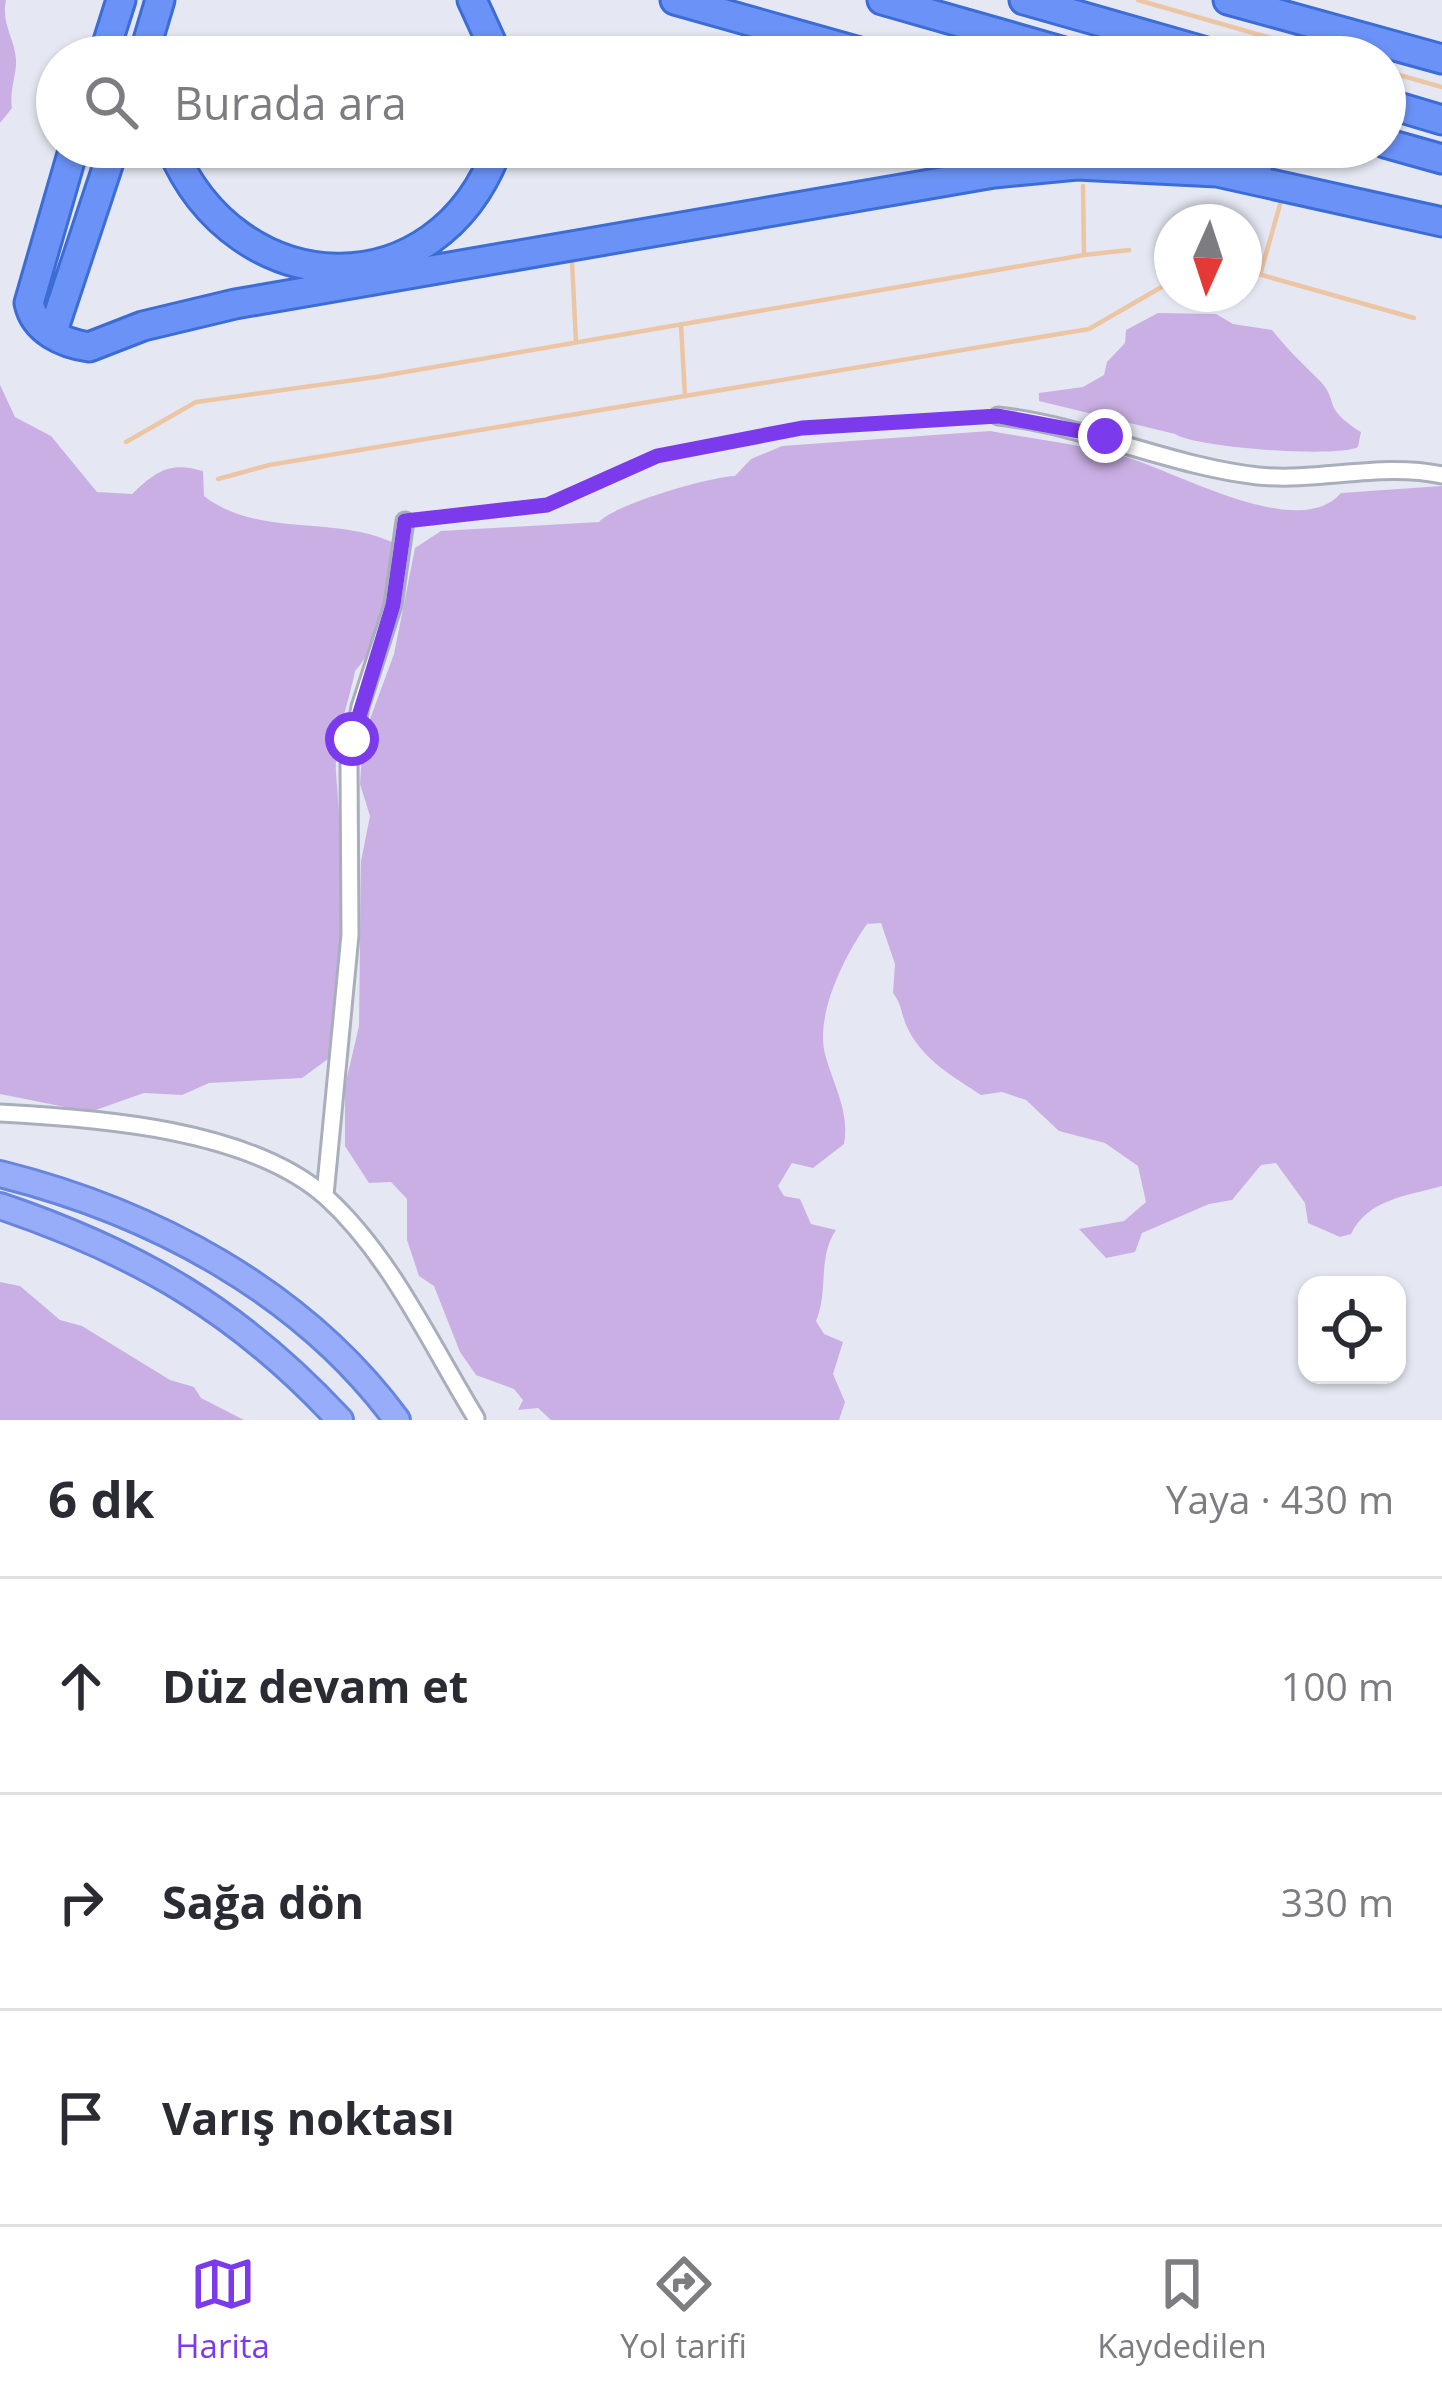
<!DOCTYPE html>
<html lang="tr">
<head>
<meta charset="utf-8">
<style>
	:root { --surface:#fff; --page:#f7f7f7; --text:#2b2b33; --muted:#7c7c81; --line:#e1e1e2; --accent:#7c3aed }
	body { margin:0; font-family:"Open Sans",sans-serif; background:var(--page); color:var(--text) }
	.controls { position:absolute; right:36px; bottom:36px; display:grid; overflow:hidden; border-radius:24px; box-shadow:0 3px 9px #0004 }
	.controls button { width:108px; height:108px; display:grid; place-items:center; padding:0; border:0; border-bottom:3px solid var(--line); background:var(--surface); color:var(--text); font:60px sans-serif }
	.compass { position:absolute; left:1154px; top:204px; width:108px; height:108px; border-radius:50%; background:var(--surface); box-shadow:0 3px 9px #0004; rotate:183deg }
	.stop { position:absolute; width:36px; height:36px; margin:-27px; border:9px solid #7c3aed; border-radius:50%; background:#fff }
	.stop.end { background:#7c3aed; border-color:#fff; box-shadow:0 3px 12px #0008 }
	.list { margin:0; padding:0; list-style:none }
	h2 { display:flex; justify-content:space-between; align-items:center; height:156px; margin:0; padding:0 48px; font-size:51px }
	h2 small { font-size:39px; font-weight:400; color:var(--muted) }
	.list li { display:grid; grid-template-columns:78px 1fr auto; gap:36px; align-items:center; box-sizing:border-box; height:216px; padding:0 48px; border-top:3px solid var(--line) }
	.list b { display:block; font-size:45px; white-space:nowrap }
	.list em { font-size:39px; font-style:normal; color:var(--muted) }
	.icon { flex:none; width:66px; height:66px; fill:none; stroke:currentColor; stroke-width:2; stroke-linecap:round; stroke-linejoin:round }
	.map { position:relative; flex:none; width:1442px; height:1420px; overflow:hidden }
	.search { position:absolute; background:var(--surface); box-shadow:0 3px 9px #0004; left:36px; right:36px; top:36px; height:132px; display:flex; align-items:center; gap:30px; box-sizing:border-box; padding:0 42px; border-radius:66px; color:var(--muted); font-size:45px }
	.sheet { height:804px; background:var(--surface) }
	nav { display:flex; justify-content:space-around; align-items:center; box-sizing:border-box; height:168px; border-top:3px solid var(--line); background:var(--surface); font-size:33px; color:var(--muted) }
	nav a { display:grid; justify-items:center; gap:6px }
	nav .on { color:var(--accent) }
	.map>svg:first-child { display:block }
	.green { fill:#caafe4 }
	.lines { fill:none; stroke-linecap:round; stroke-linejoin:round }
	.stream { stroke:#ecc5a4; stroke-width:4.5 }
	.street-casing { stroke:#a8aebc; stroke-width:21 }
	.primary-casing { stroke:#6885dd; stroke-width:30 }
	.highway-casing { stroke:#3c6cd5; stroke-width:33 }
	.path { stroke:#9aa5bd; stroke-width:3; stroke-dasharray:6 6; stroke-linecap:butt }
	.street { stroke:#fff; stroke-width:15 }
	.primary { stroke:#97adf9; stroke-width:24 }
	.highway { stroke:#6b92f6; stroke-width:27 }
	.route { stroke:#7c3aed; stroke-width:15 }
</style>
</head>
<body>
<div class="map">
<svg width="1442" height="1420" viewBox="0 0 1442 1420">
	<rect width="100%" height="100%" fill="#e5e8f2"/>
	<path class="green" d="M0,0H6C1,24 14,36 16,59C17,75 9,90 12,108L0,123Z
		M1158,313L1216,314L1233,324L1272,330C1287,349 1301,362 1319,380C1341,403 1320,406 1361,432L1358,447C1338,458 1196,448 1175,434L1039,401V393L1083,387L1104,375L1107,362L1125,343L1126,330Z
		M0,385L15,417L51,436L97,492L132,494C156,471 170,461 203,471L204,496C258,538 334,515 394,543C387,584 385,639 355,671C349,702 334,741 336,772C340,827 345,881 343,939C341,979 333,1020 328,1059L302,1078L209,1083L182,1095L144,1093L90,1112L0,1094Z
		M990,431C1033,439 1077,444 1119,455C1169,467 1298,544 1341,493L1442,486V1186C1407,1196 1368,1199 1351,1234L1340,1237L1308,1223L1305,1203L1276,1163L1261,1165L1232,1200L1209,1204L1142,1233L1135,1252L1106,1258L1079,1229L1124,1221L1146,1202L1138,1166L1105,1143L1059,1131L1026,1100L1002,1092L981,1095C954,1077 923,1060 908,1029C901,1016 903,1006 893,993L895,964L881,923L867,924C845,955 815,1014 825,1054C833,1084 850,1112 844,1144L813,1168L792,1163L778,1186L784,1196L800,1199L811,1224L836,1230C817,1258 829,1291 816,1321L824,1334L843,1342L833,1374L845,1402L839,1420H551L538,1408L518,1410L523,1400L514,1389L476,1375L460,1352L434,1286L419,1276L407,1240V1199L391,1182L369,1183L345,1146V1086L359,1026L361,861L370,816L360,784L363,738L394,654L415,548L441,531L599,522C615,504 709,477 735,476L751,459L782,446Z
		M0,1282L20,1286L60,1320L82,1326L170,1380L194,1387L201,1398L244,1420H0Z"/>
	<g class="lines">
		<path class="stream" d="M1138,0L1337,57
			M1385,71L1442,87
			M1083,186L1084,255L1129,250
			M572,262L576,342
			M1244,270L1414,318
			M1260,275L1281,201
			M681,326L685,396
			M126,442L196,402L376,377L1084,255
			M218,479L269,465L1089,329L1172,281"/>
		<defs>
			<path id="street" d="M998,416C1087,426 1170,466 1258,476C1320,482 1381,462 1442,475
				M0,1113C97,1118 250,1129 326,1197C391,1256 431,1345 476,1418
				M325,1195L350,935L349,765L360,707L393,605L405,521"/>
			<path id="primary" d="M0,1174C152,1212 302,1291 397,1420
				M0,1206C139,1253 240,1312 340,1420"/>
			<path id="highway" d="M472,0L498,57
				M675,0L877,57
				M882,0L1082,57
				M1024,0L1224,57
				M1228,0L1442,59
				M103,57L121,0
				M143,57L160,0
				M1385,103L1442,120
				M1385,143L1442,159
				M74,147L29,303C35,331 63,343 89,347L143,326L235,304L994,173L1077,165L1217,172L1442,222
				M171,147C236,304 438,313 498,147
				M1199,147L1258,164
				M52,334L114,147"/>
		</defs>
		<use href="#street" class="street-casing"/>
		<use href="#primary" class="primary-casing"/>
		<use href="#highway" class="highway-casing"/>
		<path class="path" d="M419,520L546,505L657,456L803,427L983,416"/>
		<use href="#street" class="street"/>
		<use href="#primary" class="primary"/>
		<use href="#highway" class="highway"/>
	</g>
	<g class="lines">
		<path class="route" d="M352,739L393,605L405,521L547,505L657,456L802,428L998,416L1105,436"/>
	</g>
</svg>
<div class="controls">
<button><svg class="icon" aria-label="locate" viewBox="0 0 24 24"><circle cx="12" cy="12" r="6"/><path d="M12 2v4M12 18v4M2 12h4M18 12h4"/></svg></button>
</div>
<svg class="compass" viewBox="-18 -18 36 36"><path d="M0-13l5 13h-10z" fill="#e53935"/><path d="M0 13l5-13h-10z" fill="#7c7c81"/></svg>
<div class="stop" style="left:352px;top:739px"></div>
<div class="stop end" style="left:1105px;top:436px"></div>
<div class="search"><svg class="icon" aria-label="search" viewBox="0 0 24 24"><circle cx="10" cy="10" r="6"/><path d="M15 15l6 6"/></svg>Burada ara</div>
</div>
<section class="sheet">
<h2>6 dk<small>Yaya · 430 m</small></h2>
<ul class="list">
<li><svg class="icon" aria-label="ahead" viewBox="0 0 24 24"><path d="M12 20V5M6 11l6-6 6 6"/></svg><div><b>Düz devam et</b></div><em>100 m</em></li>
<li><svg class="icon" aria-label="right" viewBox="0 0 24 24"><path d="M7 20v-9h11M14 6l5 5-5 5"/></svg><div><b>Sağa dön</b></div><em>330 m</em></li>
<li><svg class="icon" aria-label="arrive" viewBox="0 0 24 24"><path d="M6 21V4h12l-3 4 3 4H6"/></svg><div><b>Varış noktası</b></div></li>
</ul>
</section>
<nav>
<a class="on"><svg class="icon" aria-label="map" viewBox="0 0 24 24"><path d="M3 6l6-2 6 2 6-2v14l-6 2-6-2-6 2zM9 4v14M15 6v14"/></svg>Harita</a>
<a><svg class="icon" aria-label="directions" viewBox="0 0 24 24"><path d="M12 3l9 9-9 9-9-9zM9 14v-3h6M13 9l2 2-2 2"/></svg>Yol tarifi</a>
<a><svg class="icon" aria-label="saved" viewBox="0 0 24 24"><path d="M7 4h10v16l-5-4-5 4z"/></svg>Kaydedilen</a>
</nav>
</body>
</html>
